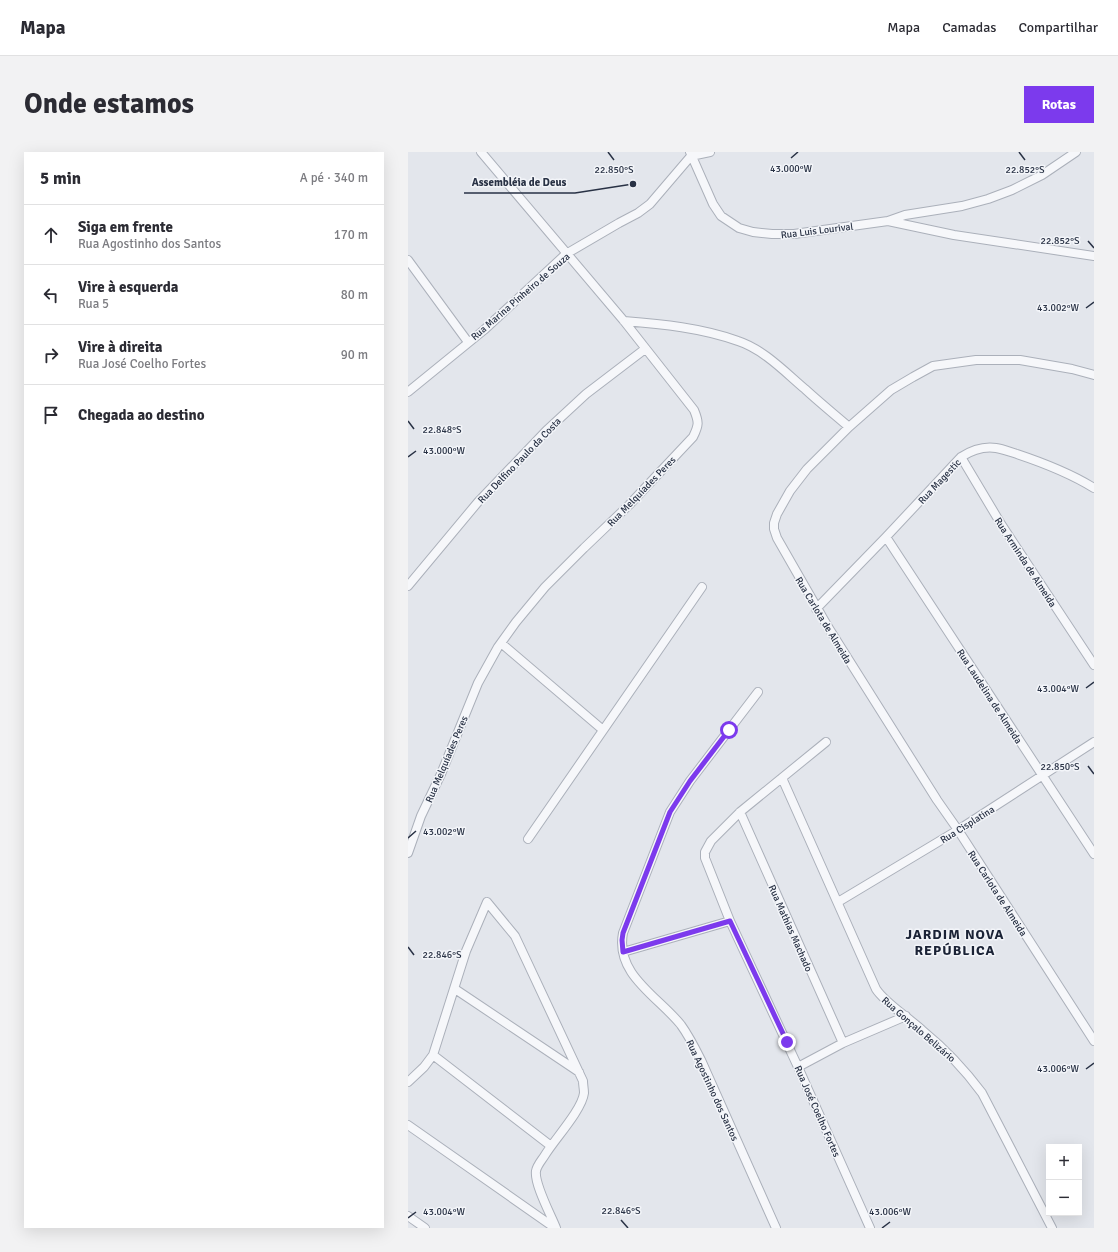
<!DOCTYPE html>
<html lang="pt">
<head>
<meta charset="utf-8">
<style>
	:root { --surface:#fff; --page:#f2f2f3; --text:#2b2b33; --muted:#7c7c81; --line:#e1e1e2; --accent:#7c3aed }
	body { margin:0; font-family:Signika,sans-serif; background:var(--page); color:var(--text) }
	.controls { position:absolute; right:12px; bottom:12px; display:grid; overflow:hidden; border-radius:0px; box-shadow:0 4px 16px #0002 }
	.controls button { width:36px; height:36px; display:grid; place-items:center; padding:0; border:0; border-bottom:1px solid var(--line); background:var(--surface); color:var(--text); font:20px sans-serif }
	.stop { position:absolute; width:12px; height:12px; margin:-9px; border:3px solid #7c3aed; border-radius:50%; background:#fff }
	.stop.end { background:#7c3aed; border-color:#fff; box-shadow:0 1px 4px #0008 }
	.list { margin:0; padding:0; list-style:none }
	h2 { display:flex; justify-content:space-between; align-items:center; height:52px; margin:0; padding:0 16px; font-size:17px }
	h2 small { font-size:13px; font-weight:400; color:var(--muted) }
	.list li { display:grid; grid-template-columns:26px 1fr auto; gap:12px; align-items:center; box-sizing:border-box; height:60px; padding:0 16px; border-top:1px solid var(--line) }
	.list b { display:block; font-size:15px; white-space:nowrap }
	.list p { margin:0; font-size:13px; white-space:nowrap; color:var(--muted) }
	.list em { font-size:13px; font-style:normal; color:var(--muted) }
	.icon { flex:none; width:22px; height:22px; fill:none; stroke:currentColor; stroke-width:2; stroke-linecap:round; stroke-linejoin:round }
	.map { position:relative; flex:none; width:686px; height:1076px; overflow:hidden; border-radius:0px }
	header { display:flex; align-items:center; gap:24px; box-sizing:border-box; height:56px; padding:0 20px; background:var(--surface); border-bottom:1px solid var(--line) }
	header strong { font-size:19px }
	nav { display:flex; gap:22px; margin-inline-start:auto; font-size:14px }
	.intro { display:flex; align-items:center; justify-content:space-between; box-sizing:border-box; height:96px; padding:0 24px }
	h1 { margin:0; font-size:28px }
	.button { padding:10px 18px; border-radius:0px; background:var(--accent); color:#fff; font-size:14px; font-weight:700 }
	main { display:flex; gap:24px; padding:0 24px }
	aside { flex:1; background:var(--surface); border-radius:0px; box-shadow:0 4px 16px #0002 }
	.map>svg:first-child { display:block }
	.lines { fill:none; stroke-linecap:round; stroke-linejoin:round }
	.minor-casing { stroke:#abb0ba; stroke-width:10 }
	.minor { stroke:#f6f7fa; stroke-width:8 }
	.route { stroke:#7c3aed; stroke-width:5 }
	.ticks { fill:none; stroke:#293245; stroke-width:1.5 }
	.labels { text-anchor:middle; stroke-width:3; stroke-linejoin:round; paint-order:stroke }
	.street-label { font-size:10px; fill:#293245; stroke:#f3f5f9 }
	.district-label { font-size:14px; font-weight:bold; letter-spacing:1px; fill:#1b2336; stroke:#f3f5f9 }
	.ticks-label { font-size:10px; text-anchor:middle; fill:#293245; stroke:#f3f5f9; stroke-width:3; stroke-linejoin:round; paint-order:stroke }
	.leader { fill:none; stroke:#293245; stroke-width:1.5 }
	.callout-dot { fill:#293245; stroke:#f3f5f9; stroke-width:1.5 }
	.callout-label { font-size:11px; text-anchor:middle; font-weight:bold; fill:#293245; stroke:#f3f5f9; stroke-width:3; stroke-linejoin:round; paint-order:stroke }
</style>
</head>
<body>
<header>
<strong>Mapa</strong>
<nav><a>Mapa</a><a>Camadas</a><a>Compartilhar</a></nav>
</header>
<div class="intro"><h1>Onde estamos</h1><a class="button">Rotas</a></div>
<main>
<aside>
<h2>5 min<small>A pé · 340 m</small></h2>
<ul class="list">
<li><svg class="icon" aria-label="ahead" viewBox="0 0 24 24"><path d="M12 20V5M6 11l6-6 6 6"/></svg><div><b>Siga em frente</b><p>Rua Agostinho dos Santos</p></div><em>170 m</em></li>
<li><svg class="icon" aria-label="left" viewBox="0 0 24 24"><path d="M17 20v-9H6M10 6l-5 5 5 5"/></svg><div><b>Vire à esquerda</b><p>Rua 5</p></div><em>80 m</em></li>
<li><svg class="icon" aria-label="right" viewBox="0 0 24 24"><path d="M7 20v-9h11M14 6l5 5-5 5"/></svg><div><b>Vire à direita</b><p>Rua José Coelho Fortes</p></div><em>90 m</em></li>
<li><svg class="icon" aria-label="arrive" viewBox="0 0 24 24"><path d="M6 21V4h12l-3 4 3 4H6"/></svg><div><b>Chegada ao destino</b></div></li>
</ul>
</aside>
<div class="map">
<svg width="686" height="1076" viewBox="0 0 686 1076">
	<rect width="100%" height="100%" fill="#e3e6ec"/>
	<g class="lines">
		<defs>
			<path id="minor" d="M282,0L305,52L313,64L331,76L345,80L364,82H386L480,69L497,63L554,54L580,47L604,38L634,23L668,0
				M480,69L546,83L686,104
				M0,108L60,190
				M216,169C254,172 294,176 330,189C355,197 377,220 397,237C411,250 426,262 441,275
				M686,223L664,217L612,208H568L525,214L505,225L483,238L441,275L399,317L382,339L369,362L366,371V377L369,386L420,475L529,648L550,678L686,889
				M0,240L76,178L158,102L211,71L230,61L242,52L283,4L302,0
				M553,305L593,372L686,513
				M478,385L686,702
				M0,434L70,350L138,279L178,242L237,197
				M408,457L478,385L553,305C564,298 575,294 588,296C595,297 602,300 609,302C636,311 662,321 686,336
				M93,491L195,578
				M350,540L282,629L262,660L215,781C207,823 251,845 273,873C281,884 287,896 293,908L368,1076
				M418,590L332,660L303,689L297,700V706L322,769L390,915L462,1076
				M374,626L468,837C477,851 501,866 514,878C536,896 557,918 574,941L644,1076
				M332,660L435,891
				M120,687L294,435
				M0,701L13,664L33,622L70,531L90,495L108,470L137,435L176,396L221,353L285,285C291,273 291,270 286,258L216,169L73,0
				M430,750L550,678L686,590
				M215,800L322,769
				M47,837L171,920
				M25,903L143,994
				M390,915L435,891L498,864
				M0,930L16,915L25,903L58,799L79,750L107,784L175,929C175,933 176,937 176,941C174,958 146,988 137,1003C134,1008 129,1013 128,1019C126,1032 143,1063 148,1076
				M0,973L147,1076
				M0,1064L17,1076"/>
		</defs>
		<use href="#minor" class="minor-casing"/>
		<use href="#minor" class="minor"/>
	</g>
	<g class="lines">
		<path class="route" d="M321,578L282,629L262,660L215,781L214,788L215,800L322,769L379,890"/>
	</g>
	<path class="ticks" d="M200,0L206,8M611,0L617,8M383,6L390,0M680,89L686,96M678,156L686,150M0,269L6,277M0,305L8,299M678,536L686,530M680,614L686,622M0,686L8,679M0,795L6,803M678,917L686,911M0,1066L8,1060M213,1068L220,1076M474,1076L482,1070"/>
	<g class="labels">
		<g class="street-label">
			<text transform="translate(409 78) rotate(-7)" y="4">Rua Luis Lourival</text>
			<text transform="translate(112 144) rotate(-41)" y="4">Rua Marina Pinheiro de Souza</text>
			<text transform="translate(111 308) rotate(-46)" y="4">Rua Delfino Paulo da Costa</text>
			<text transform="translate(531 329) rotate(-47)" y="4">Rua Magestic</text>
			<text transform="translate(233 339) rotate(-46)" y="4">Rua Melquíades Peres</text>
			<text transform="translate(618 410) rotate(57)" y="4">Rua Arminda de Almeida</text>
			<text transform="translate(416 468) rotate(59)" y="4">Rua Carlota de Almeida</text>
			<text transform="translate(582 544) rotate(57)" y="4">Rua Laudelina de Almeida</text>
			<text transform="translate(38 607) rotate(-67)" y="4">Rua Melquíades Peres</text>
			<text transform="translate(559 672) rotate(-32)" y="4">Rua Cisplatina</text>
			<text transform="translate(590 741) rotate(57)" y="4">Rua Carlota de Almeida</text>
			<text transform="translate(383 776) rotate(66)" y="4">Rua Mathias Machado</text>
			<text transform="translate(511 877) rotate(41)" y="4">Rua Gonçalo Belizário</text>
			<text transform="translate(305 938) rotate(65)" y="4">Rua Agostinho dos Santos</text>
			<text transform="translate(410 959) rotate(66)" y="4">Rua José Coelho Fortes</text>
		</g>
		<g class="district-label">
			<text x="547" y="787">JARDIM NOVA<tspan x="547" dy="16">REPÚBLICA</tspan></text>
		</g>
	</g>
	<g class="ticks-label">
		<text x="383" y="20">43.000°W</text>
		<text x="206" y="21">22.850°S</text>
		<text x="617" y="21">22.852°S</text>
		<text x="652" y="92">22.852°S</text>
		<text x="650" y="159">43.002°W</text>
		<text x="34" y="281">22.848°S</text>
		<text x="36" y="302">43.000°W</text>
		<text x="650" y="540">43.004°W</text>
		<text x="652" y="618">22.850°S</text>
		<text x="36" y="683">43.002°W</text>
		<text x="34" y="806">22.846°S</text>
		<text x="650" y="920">43.006°W</text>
		<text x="213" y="1062">22.846°S</text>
		<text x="482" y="1063">43.006°W</text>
		<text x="36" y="1063">43.004°W</text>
	</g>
	<path class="leader" d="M225 32L167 41H56"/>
	<circle class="callout-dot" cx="225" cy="32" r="4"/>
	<g class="callout-label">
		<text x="111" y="34">Assembléia de Deus</text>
	</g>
</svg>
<div class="controls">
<button>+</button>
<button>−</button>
</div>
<div class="stop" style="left:321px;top:578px"></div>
<div class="stop end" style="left:379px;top:890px"></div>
</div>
</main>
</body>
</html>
